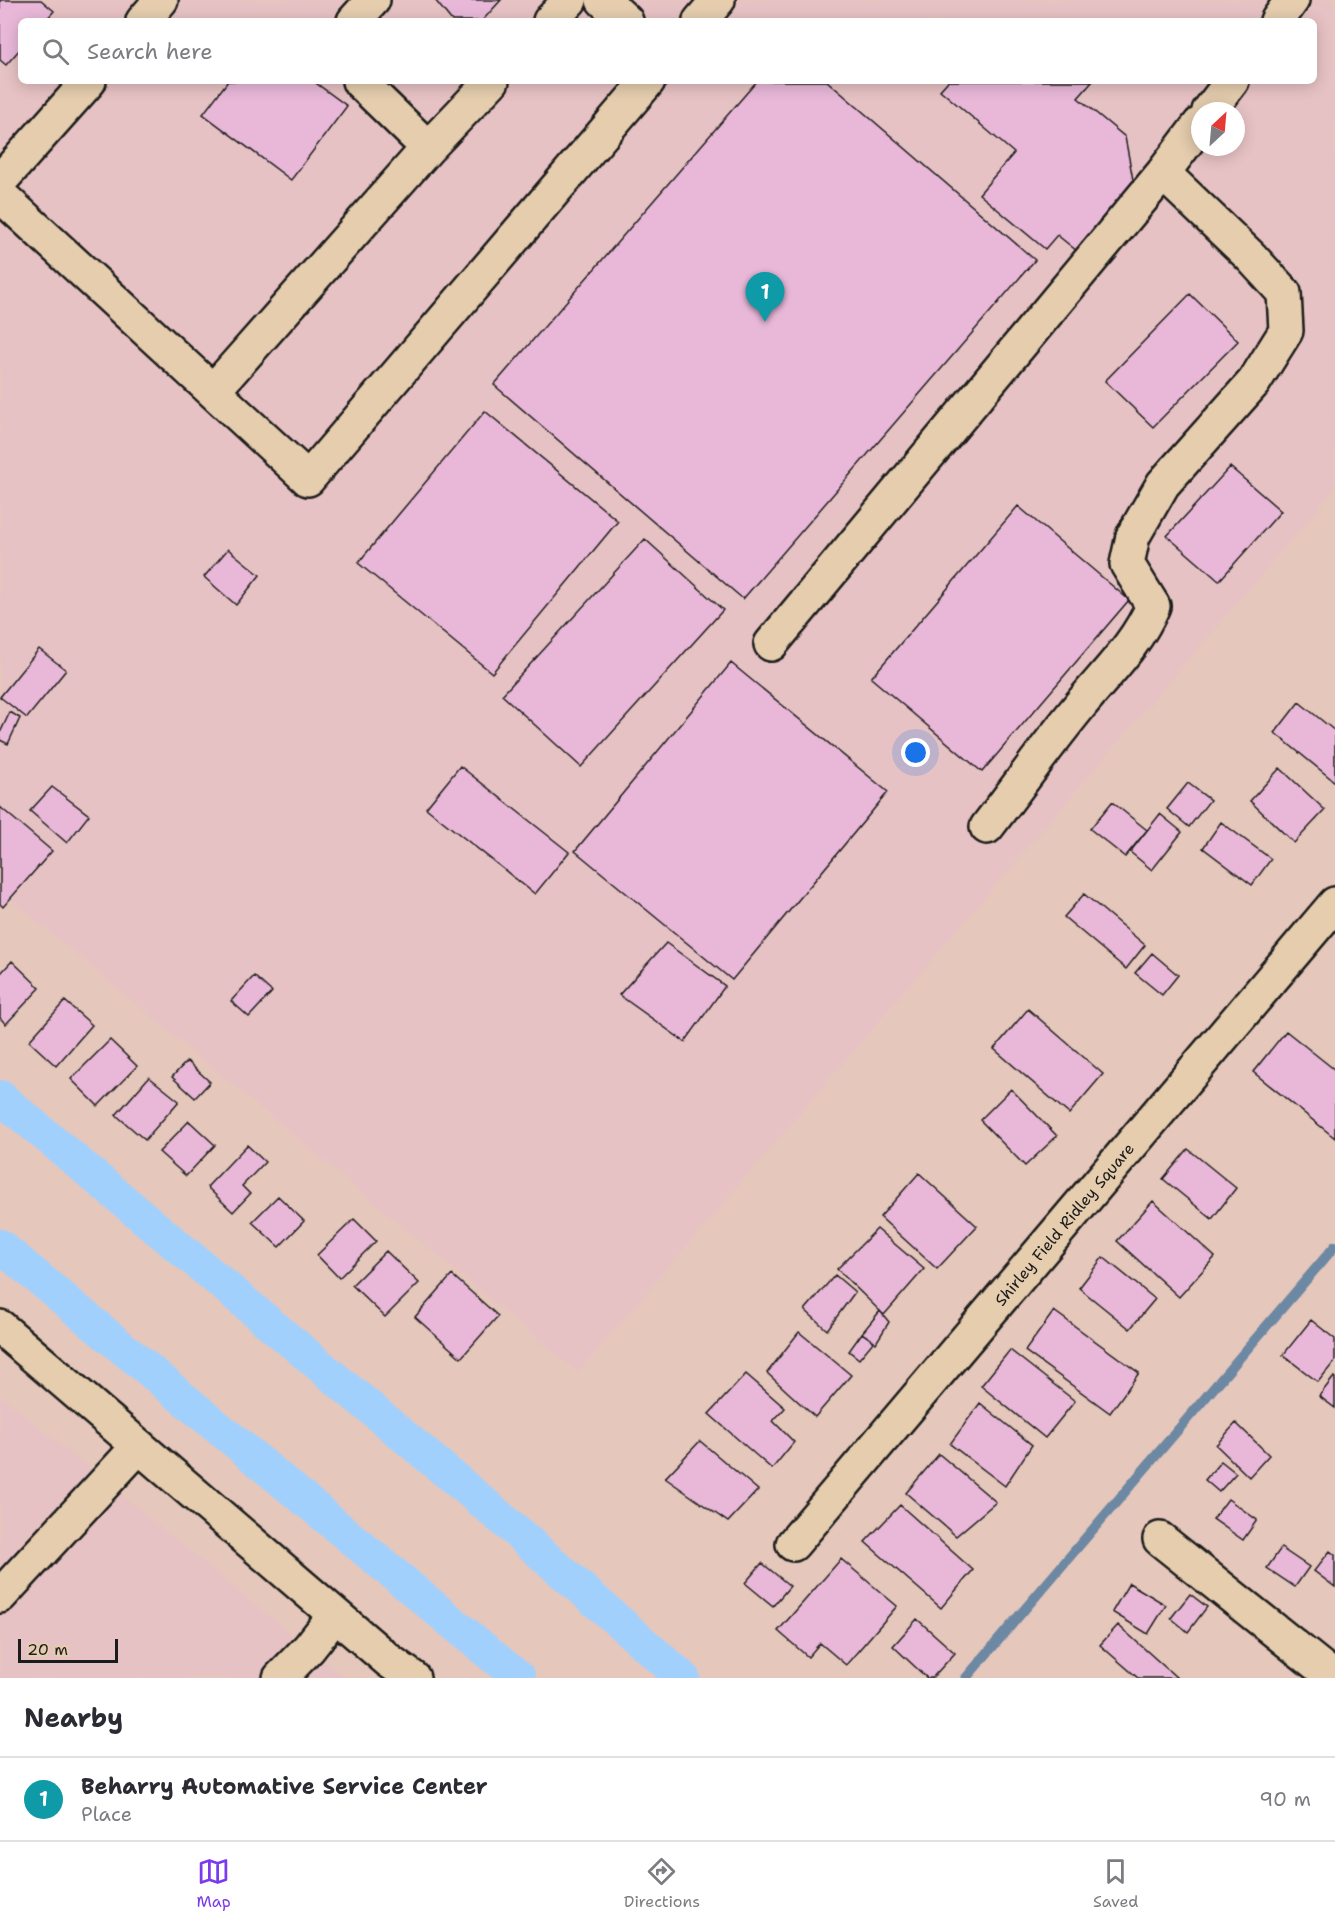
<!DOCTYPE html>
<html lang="en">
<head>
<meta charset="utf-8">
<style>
	:root { --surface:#fff; --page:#f7f7f7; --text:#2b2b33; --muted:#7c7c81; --line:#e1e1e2; --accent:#7c3aed }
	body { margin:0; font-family:"Shantell Sans",sans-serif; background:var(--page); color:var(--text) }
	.compass { position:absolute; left:1191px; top:102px; width:54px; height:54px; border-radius:50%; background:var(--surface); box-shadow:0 3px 15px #0003; rotate:26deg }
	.scale { position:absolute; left:18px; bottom:15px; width:100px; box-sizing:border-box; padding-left:6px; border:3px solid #1c1c1c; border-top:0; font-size:16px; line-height:21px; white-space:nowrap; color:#1c1c1c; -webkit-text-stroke:4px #e5cdae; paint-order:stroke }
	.you { position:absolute; left:916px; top:753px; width:21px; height:21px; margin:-15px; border:4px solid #fff; border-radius:50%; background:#1a73e8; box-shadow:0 0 0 9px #1a73e833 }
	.badge { display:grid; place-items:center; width:39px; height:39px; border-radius:50%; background:var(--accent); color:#fff; font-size:20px; font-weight:700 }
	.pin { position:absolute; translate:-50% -50px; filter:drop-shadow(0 2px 3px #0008) }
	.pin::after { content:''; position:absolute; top:32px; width:21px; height:18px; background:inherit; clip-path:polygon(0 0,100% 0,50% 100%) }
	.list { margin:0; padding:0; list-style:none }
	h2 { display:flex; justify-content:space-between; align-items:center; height:78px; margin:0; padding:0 24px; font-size:26px }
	h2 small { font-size:20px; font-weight:400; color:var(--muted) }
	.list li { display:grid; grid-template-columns:39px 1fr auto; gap:18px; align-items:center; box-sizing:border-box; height:84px; padding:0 24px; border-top:2px solid var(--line) }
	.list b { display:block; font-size:22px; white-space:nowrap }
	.list p { margin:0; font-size:20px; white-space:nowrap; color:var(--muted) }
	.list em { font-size:20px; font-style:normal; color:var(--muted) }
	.icon { flex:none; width:33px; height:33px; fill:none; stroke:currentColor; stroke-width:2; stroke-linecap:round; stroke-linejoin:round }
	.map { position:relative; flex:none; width:1335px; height:1678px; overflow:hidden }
	.search { position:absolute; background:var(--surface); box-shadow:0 3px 15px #0003; left:18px; right:18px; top:18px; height:66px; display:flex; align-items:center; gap:15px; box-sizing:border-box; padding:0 21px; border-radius:9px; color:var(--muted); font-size:22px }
	.sheet { height:162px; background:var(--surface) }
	nav { display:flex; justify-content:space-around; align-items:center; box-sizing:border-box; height:84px; border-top:2px solid var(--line); background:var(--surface); font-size:16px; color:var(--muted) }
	nav a { display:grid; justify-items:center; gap:3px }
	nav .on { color:var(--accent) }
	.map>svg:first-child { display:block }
	.built { fill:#e7c2c4; fill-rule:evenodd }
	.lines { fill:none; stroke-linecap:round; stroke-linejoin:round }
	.stream { stroke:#6c88a3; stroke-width:10 }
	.canal { stroke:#a2d0fd; stroke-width:34 }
	.building { fill:#e9b8d9; stroke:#1c1c1c; stroke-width:1.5 }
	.minor-casing { stroke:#1c1c1c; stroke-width:38 }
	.minor { stroke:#e5cdae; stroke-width:33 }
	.labels { text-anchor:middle; stroke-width:5; stroke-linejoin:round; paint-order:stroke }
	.street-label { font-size:16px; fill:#1c1c1c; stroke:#e5cdae }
</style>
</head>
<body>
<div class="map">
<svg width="1335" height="1678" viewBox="0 0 1335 1678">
	<rect width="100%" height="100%" fill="#e6c7bb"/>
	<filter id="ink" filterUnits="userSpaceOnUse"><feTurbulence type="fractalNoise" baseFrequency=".0167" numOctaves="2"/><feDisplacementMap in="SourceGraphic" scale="12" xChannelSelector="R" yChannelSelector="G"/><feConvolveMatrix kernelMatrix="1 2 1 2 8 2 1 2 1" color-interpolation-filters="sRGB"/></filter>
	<g filter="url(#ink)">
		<path class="built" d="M0,0H1335V489L578,1373L0,891ZM21,21H1314V81H21ZM1200,111H1236V147H1200Z
			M0,1395L107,1483L345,1678H0Z"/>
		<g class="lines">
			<path class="stream" d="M966,1678L1335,1246"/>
			<path class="canal" d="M0,1097L493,1511L683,1678
				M0,1246L519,1678"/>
		</g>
		<path class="building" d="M0,0H41L54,11L45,21H21V48L6,65L0,60Z
			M435,0H501L482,21H452Z
			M228,81H313L347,106L291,180L203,114Z
			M757,81H827L1035,260L743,599L494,385Z
			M948,81H1093L1078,98L1125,137L1134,185L1077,251L1057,235L1045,249L979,194L1014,153L940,90Z
			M1190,294L1238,341L1153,427L1105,381Z
			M485,411L618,521L492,673L358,563Z
			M1230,467L1281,511L1219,581L1167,536Z
			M1018,506L1129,600L982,772L871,678Z
			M645,539L723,610L581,767L502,695Z
			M228,549L260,575L236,605L204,577Z
			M39,649L66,670L27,718L0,697Z
			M731,663L888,792L732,980L575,851Z
			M1299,702L1335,731V782L1275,733Z
			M10,712L20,718L8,744L0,740V733Z
			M460,766L569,852L535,894L426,808Z
			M1280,768L1325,810L1294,843L1250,801Z
			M1188,783L1210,800L1189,827L1167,809Z
			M52,787L89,815L67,843L30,811Z
			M1112,802L1147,830L1125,857L1090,829Z
			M0,807L52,851L3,907L0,904Z
			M1160,814L1182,832L1152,870L1130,852Z
			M1221,822L1271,859L1252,885L1203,848Z
			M1084,894L1145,945L1126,969L1064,917Z
			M666,943L725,986L685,1042L619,995Z
			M1152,953L1178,975L1162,995L1135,973Z
			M12,961L40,988L6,1024L0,1018V974Z
			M254,976L272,992L249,1017L231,1001Z
			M65,1001L92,1025L56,1066L29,1041Z
			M1028,1009L1103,1074L1069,1114L994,1049Z
			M1286,1031L1335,1070V1138L1253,1072Z
			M110,1040L137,1066L98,1106L71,1079Z
			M187,1061L210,1082L195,1098L172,1077Z
			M149,1077L179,1101L145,1140L116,1115Z
			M1011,1089L1057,1136L1025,1166L980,1120Z
			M189,1121L215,1145L186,1176L159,1152Z
			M247,1145L265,1162L242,1186L250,1194L233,1212L207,1187Z
			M1188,1149L1236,1188L1212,1219L1163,1179Z
			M919,1173L977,1226L937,1269L880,1217Z
			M278,1196L304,1221L279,1247L252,1222Z
			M1153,1201L1215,1257L1179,1297L1117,1241Z
			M354,1219L376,1241L339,1278L317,1255Z
			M877,1229L924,1269L884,1315L837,1269Z
			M386,1251L419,1283L385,1317L352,1285Z
			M1103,1257L1155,1299L1130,1329L1079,1288Z
			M452,1275L498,1316L461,1358L415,1317Z
			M835,1275L855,1292L827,1330L805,1310Z
			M880,1311L889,1322L876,1343L862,1333Z
			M1054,1311L1139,1373L1110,1413L1025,1351Z
			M1311,1320L1335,1339V1361L1318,1382L1283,1355Z
			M799,1332L851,1375L815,1417L767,1373Z
			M862,1333L874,1341L859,1359L849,1351Z
			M1010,1350L1075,1401L1045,1438L981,1386Z
			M746,1374L785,1408L773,1421L794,1442L772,1469L709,1414Z
			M1334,1377L1335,1378V1408L1319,1396Z
			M980,1403L1032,1445L1005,1486L950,1444Z
			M1236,1423L1269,1455L1249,1477L1216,1445Z
			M700,1441L758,1490L728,1522L665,1478Z
			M939,1454L996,1502L956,1536L906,1493Z
			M1221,1461L1236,1473L1219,1492L1205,1480Z
			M1228,1499L1257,1520L1243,1540L1213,1519Z
			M900,1505L973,1570L941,1608L865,1542Z
			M1281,1548L1309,1567L1295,1587L1267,1568Z
			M1330,1551L1335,1555V1587L1314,1571Z
			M841,1559L897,1606L846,1665L820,1643L808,1657L778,1631Z
			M762,1563L790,1586L773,1606L745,1583Z
			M1129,1583L1166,1605L1148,1634L1112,1612Z
			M1190,1594L1207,1607L1188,1632L1171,1618Z
			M917,1619L955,1653L932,1678H927L893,1646Z
			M1118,1625L1177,1678H1138L1100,1645Z"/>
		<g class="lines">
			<defs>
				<path id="minor" d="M603,0L626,21
					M143,21L161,0
					M354,21L373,0
					M550,21L570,0
					M700,21L718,0
					M1277,21L1292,0
					M359,81L428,148
					M1209,111L1232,81
					M0,181L89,81
					M0,195L308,479L648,81
					M213,391L428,148L492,81
					M771,644L1163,173L1200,124
					M987,827C1017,788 1046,747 1077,709C1104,675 1136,646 1153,606L1127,564L1133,536L1163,484L1254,382L1286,331L1284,293L1251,257L1163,173
					M0,1327L388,1660L413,1678
					M1160,1539L1328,1673
					M793,1544L1335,904
					M0,1596L139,1446
					M280,1678L309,1648L335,1615"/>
			</defs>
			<use href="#minor" class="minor-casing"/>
			<use href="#minor" class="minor"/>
		</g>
	</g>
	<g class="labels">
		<g class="street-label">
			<text transform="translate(1064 1224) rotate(-50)" y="6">Shirley Field Ridley Square</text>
		</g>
	</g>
</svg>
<svg class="compass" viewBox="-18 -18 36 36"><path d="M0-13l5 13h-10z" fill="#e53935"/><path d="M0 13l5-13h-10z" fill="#7c7c81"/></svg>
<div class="scale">20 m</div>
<div class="you"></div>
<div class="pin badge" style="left:765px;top:322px;background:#0f9aa8">1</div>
<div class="search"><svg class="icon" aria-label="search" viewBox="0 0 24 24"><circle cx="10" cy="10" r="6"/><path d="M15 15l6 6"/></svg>Search here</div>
</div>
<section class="sheet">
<h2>Nearby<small></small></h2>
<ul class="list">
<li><span class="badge" style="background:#0f9aa8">1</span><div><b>Beharry Automative Service Center</b><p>Place</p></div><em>90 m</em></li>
</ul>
</section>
<nav>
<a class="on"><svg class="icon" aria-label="map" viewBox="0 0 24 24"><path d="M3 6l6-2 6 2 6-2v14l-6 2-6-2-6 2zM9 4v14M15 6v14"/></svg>Map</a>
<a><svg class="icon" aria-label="directions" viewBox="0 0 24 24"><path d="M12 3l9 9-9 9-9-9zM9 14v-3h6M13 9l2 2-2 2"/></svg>Directions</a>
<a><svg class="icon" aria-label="saved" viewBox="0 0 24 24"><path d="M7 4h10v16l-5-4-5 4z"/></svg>Saved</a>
</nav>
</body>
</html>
